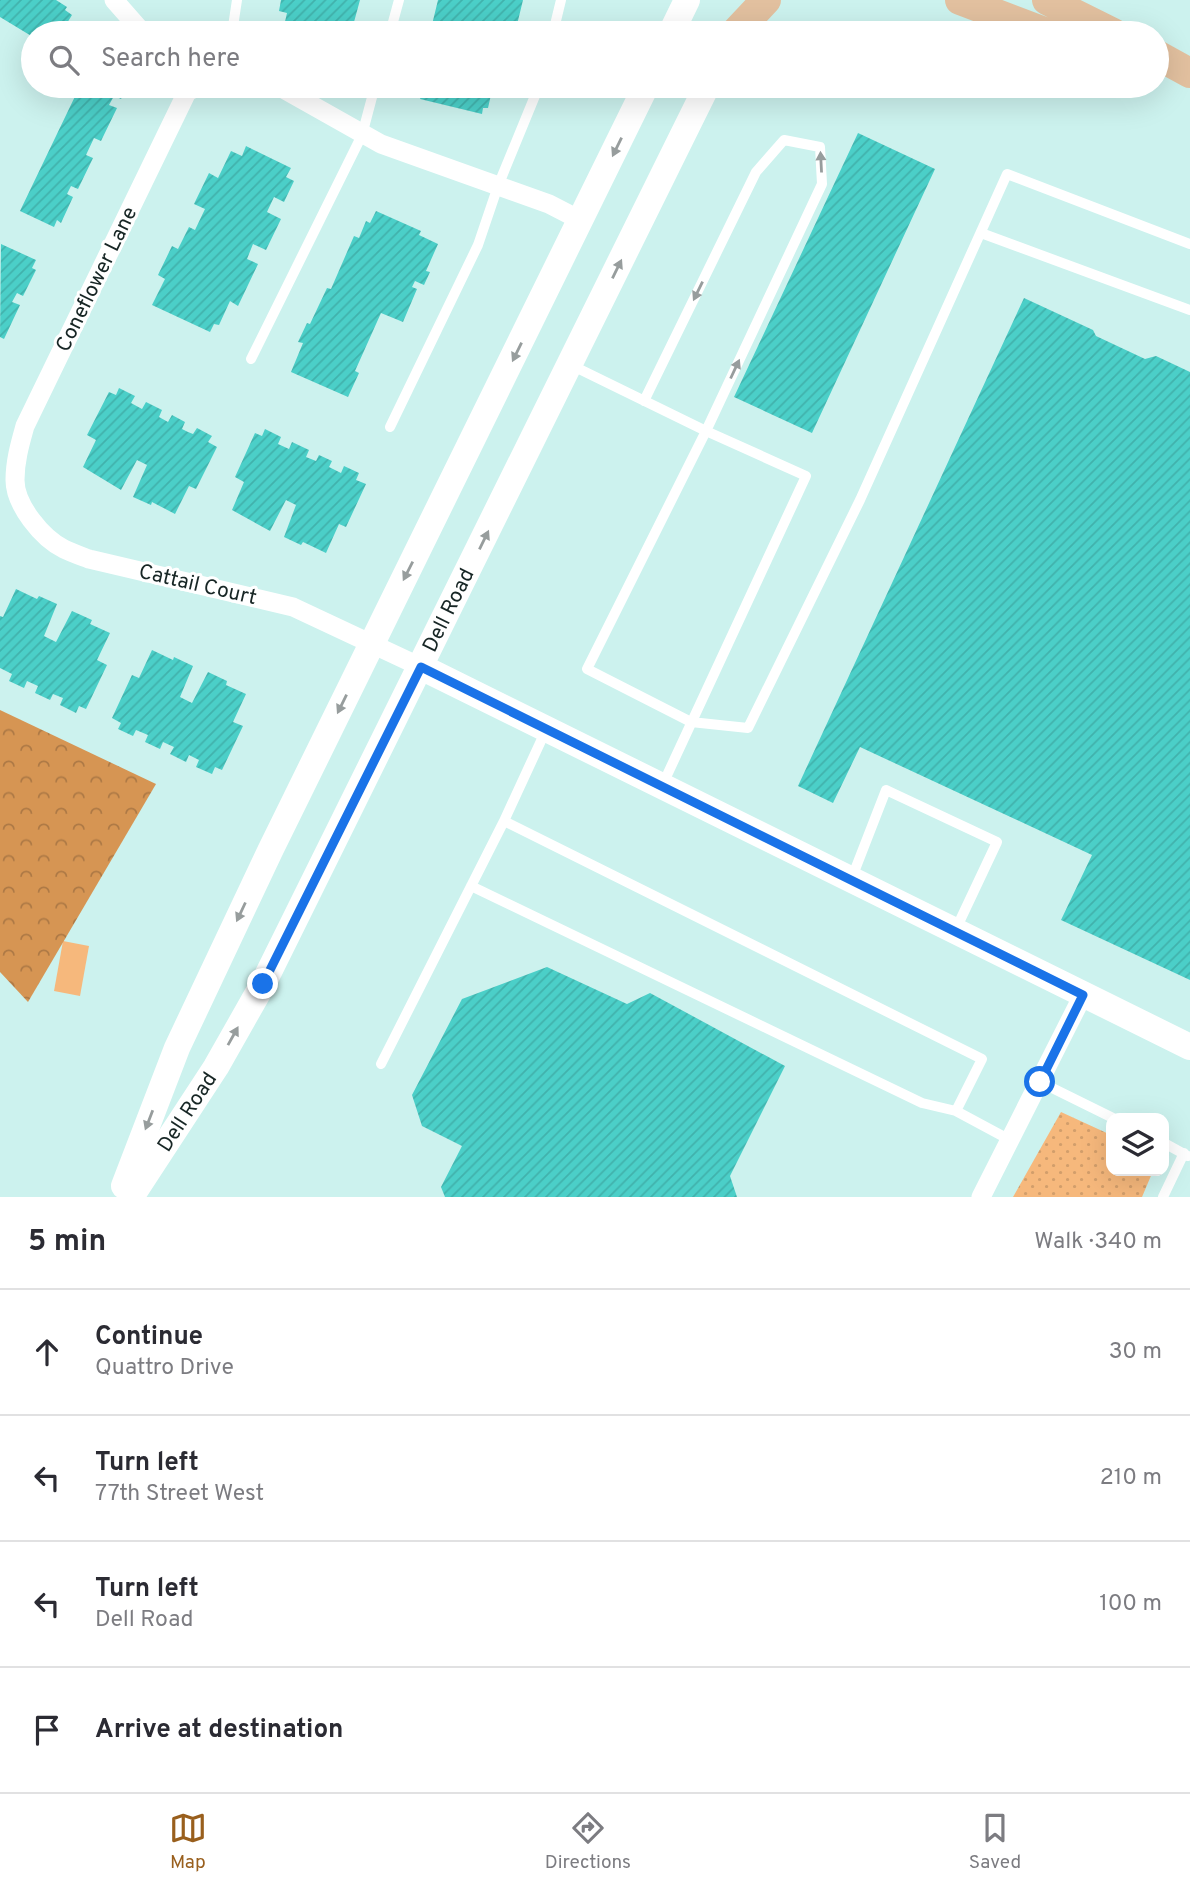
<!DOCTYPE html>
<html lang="en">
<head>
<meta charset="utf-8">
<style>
	:root { --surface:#fff; --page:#f2f2f3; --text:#2b2b33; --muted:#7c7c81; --line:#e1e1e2; --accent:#995f1d }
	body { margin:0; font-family:Overpass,sans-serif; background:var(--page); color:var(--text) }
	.controls { position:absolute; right:21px; bottom:21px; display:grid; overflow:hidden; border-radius:14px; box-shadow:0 7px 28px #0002 }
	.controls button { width:63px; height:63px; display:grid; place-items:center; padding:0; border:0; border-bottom:2px solid var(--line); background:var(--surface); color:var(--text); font:35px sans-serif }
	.stop { position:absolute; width:21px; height:21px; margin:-16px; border:5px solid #1a73e8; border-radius:50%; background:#fff }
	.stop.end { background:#1a73e8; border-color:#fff; box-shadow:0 2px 7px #0008 }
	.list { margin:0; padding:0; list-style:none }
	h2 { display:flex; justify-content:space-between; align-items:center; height:91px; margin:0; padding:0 28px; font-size:30px }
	h2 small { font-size:23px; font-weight:400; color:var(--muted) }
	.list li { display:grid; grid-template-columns:46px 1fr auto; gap:21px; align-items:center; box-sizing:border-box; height:126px; padding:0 28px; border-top:2px solid var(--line) }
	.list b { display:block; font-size:26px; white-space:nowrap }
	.list p { margin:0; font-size:23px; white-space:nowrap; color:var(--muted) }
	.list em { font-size:23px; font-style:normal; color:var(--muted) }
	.icon { flex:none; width:38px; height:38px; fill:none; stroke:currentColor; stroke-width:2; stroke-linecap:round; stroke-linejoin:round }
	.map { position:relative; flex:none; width:1190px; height:1197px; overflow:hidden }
	.search { position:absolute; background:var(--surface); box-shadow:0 7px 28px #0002; left:21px; right:21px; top:21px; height:77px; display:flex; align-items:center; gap:18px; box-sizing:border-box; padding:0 24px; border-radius:38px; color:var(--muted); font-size:26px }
	.sheet { height:595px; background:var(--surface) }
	nav { display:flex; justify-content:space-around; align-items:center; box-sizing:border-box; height:98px; border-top:2px solid var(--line); background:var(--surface); font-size:19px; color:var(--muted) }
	nav a { display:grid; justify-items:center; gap:4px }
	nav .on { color:var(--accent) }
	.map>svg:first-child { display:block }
	.grass { fill:#f6b87c }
	.forest { fill:url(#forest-crowns) }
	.park { fill:url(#park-dots) }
	.building { fill:url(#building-hatch) }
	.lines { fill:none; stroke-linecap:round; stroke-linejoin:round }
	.lane { stroke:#fff; stroke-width:10 }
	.street { stroke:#fff; stroke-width:19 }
	.secondary { stroke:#fff; stroke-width:26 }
	.primary { stroke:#e2c09f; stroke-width:30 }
	.oneway { fill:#979d9d }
	.route { stroke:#1a73e8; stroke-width:9 }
	.labels { text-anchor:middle; stroke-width:6; stroke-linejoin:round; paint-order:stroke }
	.street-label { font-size:21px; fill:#172625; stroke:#fff }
</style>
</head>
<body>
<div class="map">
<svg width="1190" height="1197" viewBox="0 0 1190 1197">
	<defs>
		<pattern id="forest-crowns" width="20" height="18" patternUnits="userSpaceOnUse" patternTransform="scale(1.75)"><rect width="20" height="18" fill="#d69553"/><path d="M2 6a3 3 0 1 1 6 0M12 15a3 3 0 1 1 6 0" fill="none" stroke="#ad7945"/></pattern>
		<pattern id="park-dots" width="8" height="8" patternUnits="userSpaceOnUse" patternTransform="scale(1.75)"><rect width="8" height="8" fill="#f6b87c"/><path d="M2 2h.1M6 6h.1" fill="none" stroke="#d29e6b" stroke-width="1.8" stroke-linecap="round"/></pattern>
		<pattern id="building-hatch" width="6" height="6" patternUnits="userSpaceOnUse" patternTransform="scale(1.75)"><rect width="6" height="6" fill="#4bcfc8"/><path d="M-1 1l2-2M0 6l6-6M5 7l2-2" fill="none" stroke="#41b2ac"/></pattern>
	</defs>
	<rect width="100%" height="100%" fill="#ccf2ee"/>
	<path class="grass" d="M63,941L89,946L80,996L54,991Z"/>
	<path class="forest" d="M0,710L156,784L28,1002L0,972Z"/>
	<path class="park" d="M1061,1112L1111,1135V1171H1153L1142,1197H1013Z"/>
	<path class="building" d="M0,0H56L67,7L65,10L72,15L61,33H33V37L0,17Z
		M281,0H360L351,33H313L284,26L287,13L279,11Z
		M438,0H523L515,33H430Z
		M80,86H127L121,99L114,96L109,105L117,108L101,141L94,138L86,155L93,158L78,189L71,186L67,194L73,197L61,223L57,220L54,227L20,211Z
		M418,86H493L488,108H483L482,114L420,99L422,94L417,92Z
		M858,133L935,169L812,433L734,397Z
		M246,146L291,168L286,177L294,181L284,202L274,197L267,212L281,219L266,250L253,244L247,259L258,264L238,306L230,301L219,325L214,324L210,332L152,305L165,279L158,275L172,246L178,249L189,227L195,230L205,209L194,204L209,173L218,178L231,151L242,156Z
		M376,211L421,231L419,235L438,244L426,271L430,272L424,285L415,281L412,287L417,289L403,322L381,313L355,371L359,373L348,397L291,372L303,343L298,342L307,323L310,324L327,288L331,289L354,236L359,238L366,221L370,223Z
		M1,244L36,260L32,268L36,270L23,296L17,293L12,302L20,305L4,339L0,337Z
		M1024,298L1093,330L1096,336L1145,359L1156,356L1190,372V980L1061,920L1092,855L860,747L833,803L798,786Z
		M119,388L135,396L131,403L142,409L146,402L162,410L159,417L168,422L172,415L185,422L182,429L188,432L193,434L197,428L212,436L208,442L217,447L196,489L189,486L175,514L152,502L151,505L133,497L147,465L137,460L121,490L83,467L96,440L87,435L109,392L116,395Z
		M265,429L281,437L278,444L289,449L292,442L309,450L306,457L316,461L319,455L332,461L329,467L341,473L344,466L359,473L356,480L366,484L346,527L339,524L326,553L303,542L301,545L284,537L296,505L286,500L270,531L232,510L244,482L235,477L255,433L262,436Z
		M16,589L37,599L39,596L57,604L44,636L56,642L72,611L92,620L90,624L110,633L97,660L107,665L86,709L79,706L76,713L60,705L63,698L53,694L50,700L35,693L38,686L27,681L24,688L9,681L12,674L0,668V616L3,617Z
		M152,650L173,660L174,657L193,666L180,697L192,703L208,672L227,681L226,685L246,694L233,722L243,726L222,770L215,767L212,774L196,767L199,760L189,755L186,762L170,754L174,747L163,742L160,749L145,742L148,735L136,730L133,736L118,729L121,723L112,718L132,675L139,678Z
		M547,967L627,1004L650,993L785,1066L730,1176L737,1197H445L441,1187L462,1146L422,1126L412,1095L462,999Z"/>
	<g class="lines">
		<path class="lane" d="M232,33L237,0
			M390,33L399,0
			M553,33L561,0
			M981,233L1190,310
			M251,359L362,135L375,86
			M571,365L706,431L822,184L820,147L784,140L756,172L644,401
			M390,427L478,245L498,186L539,86
			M546,730L504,821L982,1059L956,1111L1010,1140
			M662,786L806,476L706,431L587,669L691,722L748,728L860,500L1007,174L1190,244
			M851,880L886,790L997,842L955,931
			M471,886L922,1103L956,1111
			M381,1064L504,821
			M1040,1082L1113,1118
			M1164,1143L1188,1156
			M1163,1197L1184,1153"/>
		<path class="street" d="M114,0L143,33
			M199,86L187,92L25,426C20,444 15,461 15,480C15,505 42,538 64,549C72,553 81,556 89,559L293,607L421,667
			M278,86L381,144L549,204L582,221
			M981,1197L1083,995"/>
		<g class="secondary">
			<path d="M671,33L687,0"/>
			<path d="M421,667L1190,1047"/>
			<path d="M124,1186L177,1048L270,851L646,86"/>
			<path id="s1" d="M131,1197L216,1067L263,984L707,86"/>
		</g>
		<path class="primary" d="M960,0L1047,33
			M1047,0L1113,33
			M735,33L766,0
			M1157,55L1190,73"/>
	</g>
	<defs><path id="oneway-solid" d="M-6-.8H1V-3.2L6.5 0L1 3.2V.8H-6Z" transform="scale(1.75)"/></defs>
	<g class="oneway">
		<use href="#oneway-solid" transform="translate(617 147) rotate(116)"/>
		<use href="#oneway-solid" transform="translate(821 162) rotate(-93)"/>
		<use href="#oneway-solid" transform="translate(617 269) rotate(-64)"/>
		<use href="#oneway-solid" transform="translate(698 291) rotate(116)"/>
		<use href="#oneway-solid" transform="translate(517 352) rotate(116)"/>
		<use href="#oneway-solid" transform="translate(735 369) rotate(-65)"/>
		<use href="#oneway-solid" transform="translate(484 540) rotate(-64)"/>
		<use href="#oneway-solid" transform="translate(408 571) rotate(117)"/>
		<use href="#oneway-solid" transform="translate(342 704) rotate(116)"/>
		<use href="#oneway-solid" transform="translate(241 912) rotate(115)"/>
		<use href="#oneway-solid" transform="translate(233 1036) rotate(-61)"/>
		<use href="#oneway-solid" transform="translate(149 1120) rotate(111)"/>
	</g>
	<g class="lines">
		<path class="route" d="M263,984L421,667L1083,995L1040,1082"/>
	</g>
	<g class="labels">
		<g class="street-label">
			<text transform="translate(96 279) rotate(-64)" y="7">Coneflower Lane</text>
			<text transform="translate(198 584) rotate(13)" y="7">Cattail Court</text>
			<text dy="7" stroke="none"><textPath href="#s1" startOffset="668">Dell Road</textPath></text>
			<text dy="7" stroke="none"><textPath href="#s1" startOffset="102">Dell Road</textPath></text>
		</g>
	</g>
</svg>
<div class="controls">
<button><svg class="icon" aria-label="layers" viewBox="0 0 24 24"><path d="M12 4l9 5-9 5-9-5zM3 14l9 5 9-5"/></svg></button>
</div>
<div class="stop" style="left:1040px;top:1082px"></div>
<div class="stop end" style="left:263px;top:984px"></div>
<div class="search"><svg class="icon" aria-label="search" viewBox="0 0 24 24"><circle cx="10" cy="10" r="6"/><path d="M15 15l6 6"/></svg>Search here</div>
</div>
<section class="sheet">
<h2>5 min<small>Walk · 340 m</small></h2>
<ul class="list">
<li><svg class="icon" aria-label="ahead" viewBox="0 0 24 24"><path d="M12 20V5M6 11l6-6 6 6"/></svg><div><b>Continue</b><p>Quattro Drive</p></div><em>30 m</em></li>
<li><svg class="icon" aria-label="left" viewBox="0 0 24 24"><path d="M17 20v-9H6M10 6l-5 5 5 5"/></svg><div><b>Turn left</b><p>77th Street West</p></div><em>210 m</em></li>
<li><svg class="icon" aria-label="left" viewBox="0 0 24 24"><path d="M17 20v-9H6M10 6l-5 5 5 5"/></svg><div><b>Turn left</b><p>Dell Road</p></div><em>100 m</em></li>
<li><svg class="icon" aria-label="arrive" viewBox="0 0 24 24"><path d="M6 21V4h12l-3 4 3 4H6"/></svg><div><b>Arrive at destination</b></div></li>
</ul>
</section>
<nav>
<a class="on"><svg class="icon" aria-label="map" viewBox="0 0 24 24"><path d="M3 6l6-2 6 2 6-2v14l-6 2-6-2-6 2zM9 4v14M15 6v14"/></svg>Map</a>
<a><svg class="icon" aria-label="directions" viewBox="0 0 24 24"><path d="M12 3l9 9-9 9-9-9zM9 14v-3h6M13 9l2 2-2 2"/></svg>Directions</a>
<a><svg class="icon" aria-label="saved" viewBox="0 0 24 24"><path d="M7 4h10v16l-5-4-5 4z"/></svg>Saved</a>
</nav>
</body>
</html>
